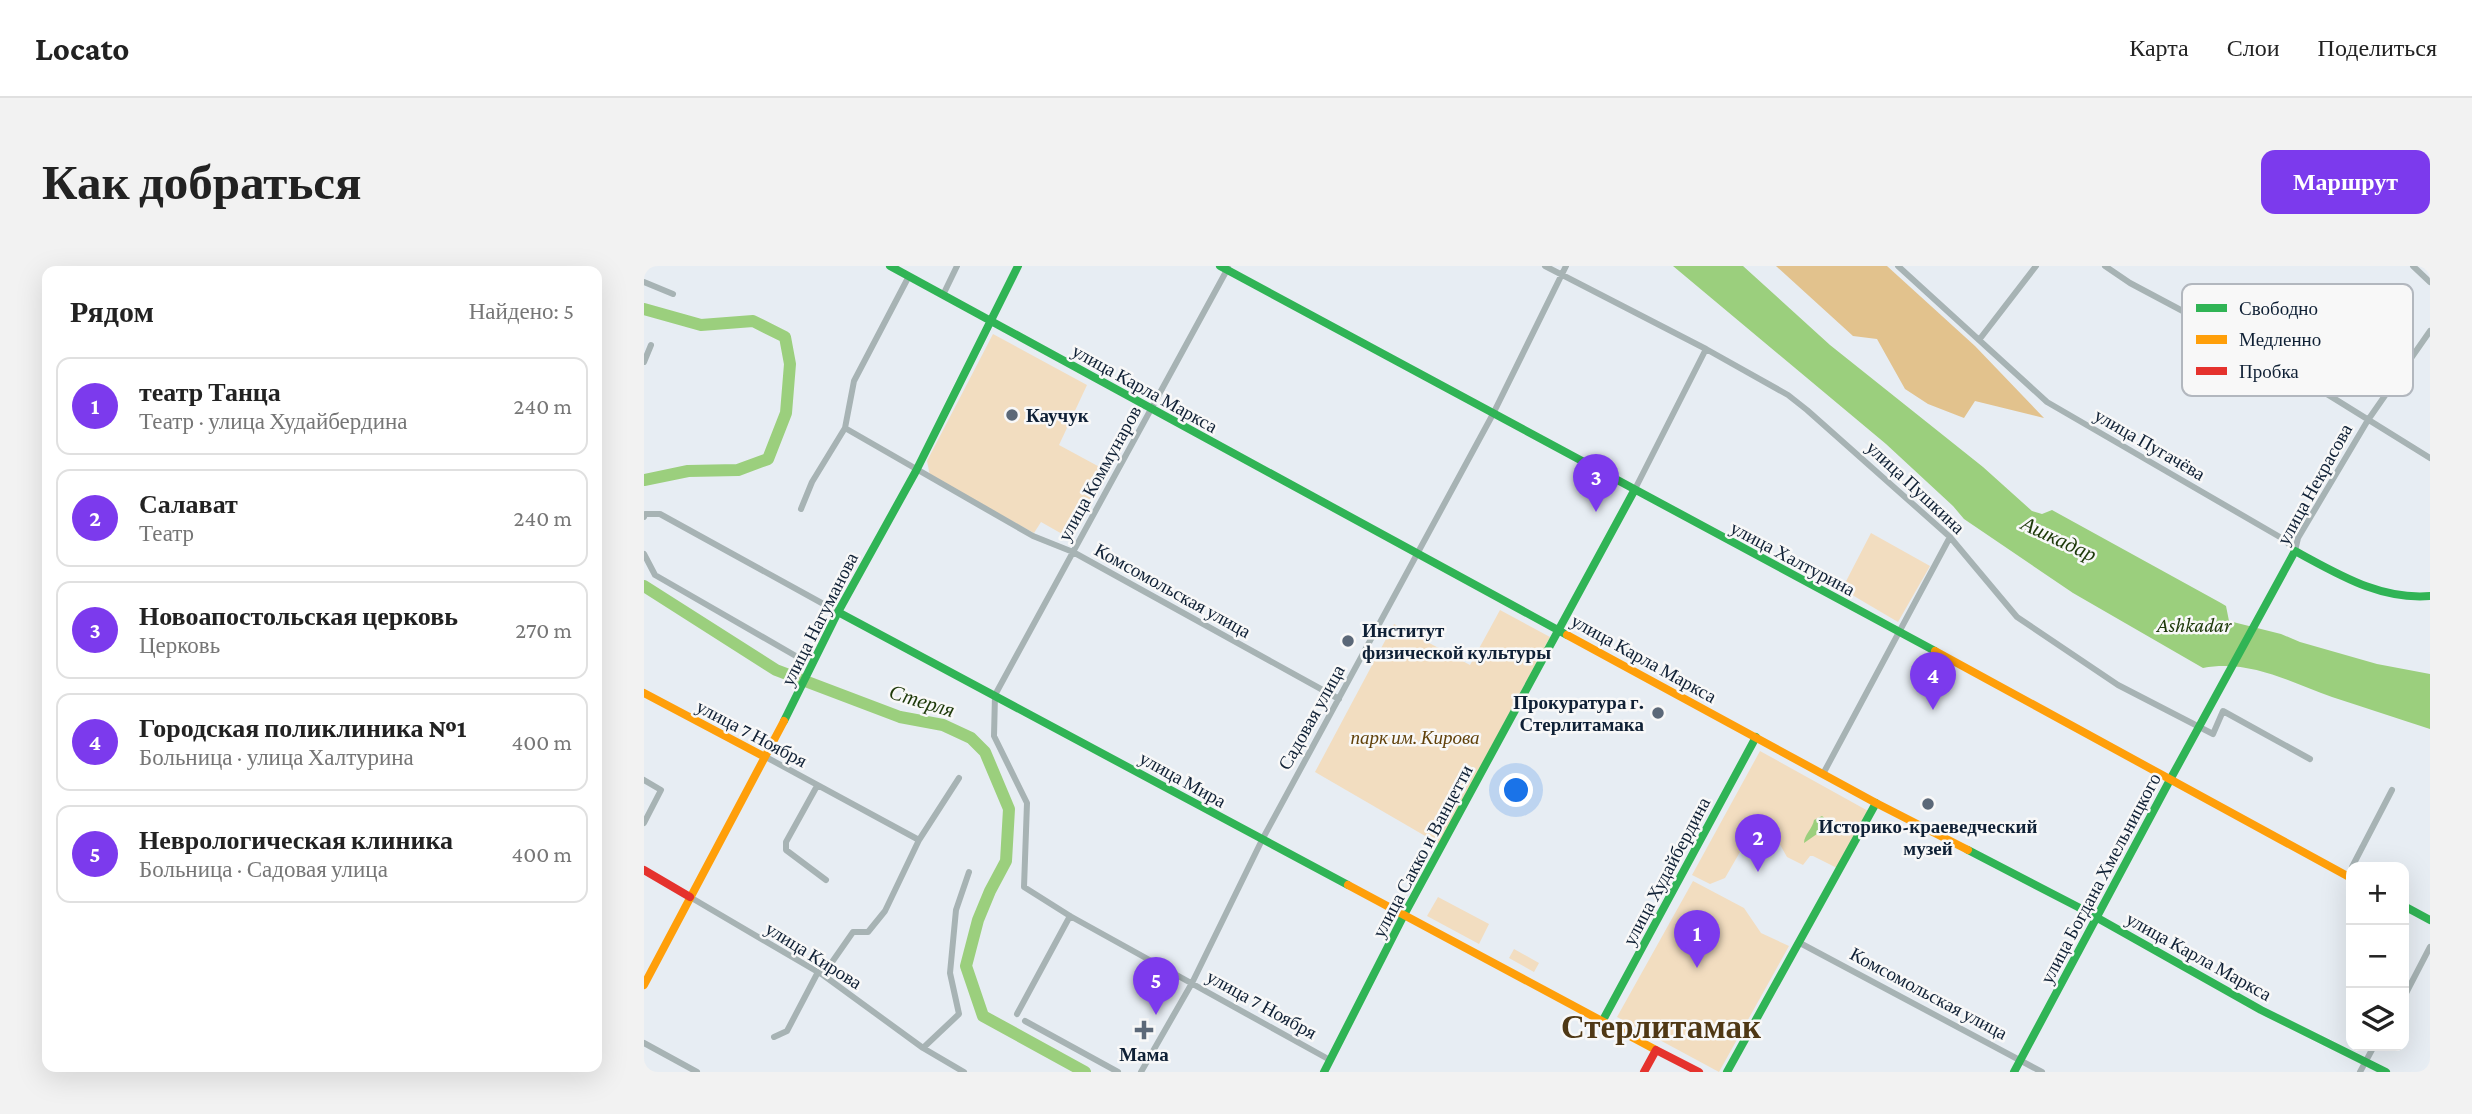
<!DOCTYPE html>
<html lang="ru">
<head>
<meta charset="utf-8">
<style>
	:root { --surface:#fff; --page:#f2f2f2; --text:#222; --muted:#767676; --line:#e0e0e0; --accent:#7c3aed }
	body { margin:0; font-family:"Crimson Pro",serif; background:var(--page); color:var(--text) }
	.controls { position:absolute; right:21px; bottom:21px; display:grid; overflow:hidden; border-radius:14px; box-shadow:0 7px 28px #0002 }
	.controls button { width:63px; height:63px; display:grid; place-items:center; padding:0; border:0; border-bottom:2px solid var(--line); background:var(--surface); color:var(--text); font:35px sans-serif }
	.you { position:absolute; left:873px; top:525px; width:24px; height:24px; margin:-18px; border:5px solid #fff; border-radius:50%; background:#1a73e8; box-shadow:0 0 0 10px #1a73e833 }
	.badge { display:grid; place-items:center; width:46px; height:46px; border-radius:50%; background:var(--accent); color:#fff; font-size:23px; font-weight:700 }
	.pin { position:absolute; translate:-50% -58px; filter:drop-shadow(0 2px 4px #0008) }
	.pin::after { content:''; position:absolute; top:37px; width:24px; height:21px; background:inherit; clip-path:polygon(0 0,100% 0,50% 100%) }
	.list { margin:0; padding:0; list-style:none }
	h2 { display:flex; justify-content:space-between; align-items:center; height:91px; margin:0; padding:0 28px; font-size:30px }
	h2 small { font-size:23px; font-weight:400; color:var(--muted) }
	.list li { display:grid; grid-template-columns:46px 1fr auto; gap:21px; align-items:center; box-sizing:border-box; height:98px; margin:0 14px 14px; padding:0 14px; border:2px solid var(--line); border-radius:14px }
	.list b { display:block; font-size:26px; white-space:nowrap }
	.list p { margin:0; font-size:23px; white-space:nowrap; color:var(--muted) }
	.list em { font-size:23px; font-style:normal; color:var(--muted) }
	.icon { flex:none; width:38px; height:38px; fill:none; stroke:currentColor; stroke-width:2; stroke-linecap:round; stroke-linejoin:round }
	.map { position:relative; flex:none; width:1786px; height:806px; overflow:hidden; border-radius:14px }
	header { display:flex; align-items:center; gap:42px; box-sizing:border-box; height:98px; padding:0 35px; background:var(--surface); border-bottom:2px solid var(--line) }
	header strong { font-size:33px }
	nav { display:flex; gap:38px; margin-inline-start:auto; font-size:24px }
	.intro { display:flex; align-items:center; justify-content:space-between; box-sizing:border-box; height:168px; padding:0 42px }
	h1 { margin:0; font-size:49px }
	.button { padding:18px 32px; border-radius:14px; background:var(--accent); color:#fff; font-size:24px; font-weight:700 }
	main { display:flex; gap:42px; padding:0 42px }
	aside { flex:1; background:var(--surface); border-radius:14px; box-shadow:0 7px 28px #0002 }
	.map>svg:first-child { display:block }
	.green { fill:#f2ddc0 }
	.forest { fill:#e2c28d }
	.water { fill:#9bcf7d }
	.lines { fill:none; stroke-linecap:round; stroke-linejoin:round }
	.river { stroke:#9bcf7d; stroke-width:12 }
	.street { stroke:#a7b3b4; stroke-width:6 }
	.fast { stroke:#30b455; stroke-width:8 }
	.slow { stroke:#ff9f0a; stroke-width:8 }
	.jam { stroke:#e5322d; stroke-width:8 }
	.poi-dot { fill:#5b6878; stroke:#f8f8f8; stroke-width:2.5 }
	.labels { text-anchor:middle; stroke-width:5; stroke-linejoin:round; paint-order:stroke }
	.street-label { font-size:19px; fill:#0f2035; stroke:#f8f8f8 }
	.poi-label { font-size:19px; font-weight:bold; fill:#0f2035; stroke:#f8f8f8; text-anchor:start }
	.park-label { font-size:19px; font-style:italic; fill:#61410a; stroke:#f8f8f8 }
	.water-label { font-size:21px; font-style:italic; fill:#1d3909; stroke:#f8f8f8 }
	.town-label { font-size:33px; font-weight:bold; fill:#4f3815; stroke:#f8f8f8 }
	.key { fill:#f8f8f8; stroke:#b2b7be; stroke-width:2 }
	.key-label { font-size:19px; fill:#0f2035 }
</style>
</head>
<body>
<header>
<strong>Locato</strong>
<nav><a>Карта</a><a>Слои</a><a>Поделиться</a></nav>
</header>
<div class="intro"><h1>Как добраться</h1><a class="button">Маршрут</a></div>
<main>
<aside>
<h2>Рядом<small>Найдено: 5</small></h2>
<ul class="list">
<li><span class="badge">1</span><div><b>театр Танца</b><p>Театр · улица Худайбердина</p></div><em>240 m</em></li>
<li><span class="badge">2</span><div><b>Салават</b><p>Театр</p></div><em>240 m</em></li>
<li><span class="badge">3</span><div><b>Новоапостольская церковь</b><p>Церковь</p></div><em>270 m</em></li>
<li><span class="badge">4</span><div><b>Городская поликлиника №1</b><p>Больница · улица Халтурина</p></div><em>400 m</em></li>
<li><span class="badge">5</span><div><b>Неврологическая клиника</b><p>Больница · Садовая улица</p></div><em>400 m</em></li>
</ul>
</aside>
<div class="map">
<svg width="1786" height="806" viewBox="0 0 1786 806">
	<rect width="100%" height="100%" fill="#e7edf3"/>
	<path class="green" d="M349,68L443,119L415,179L463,205L427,273L397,256L390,267L286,210L283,195Z
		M1227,267L1286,300L1254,356L1198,323Z
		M856,344L906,371L795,578L671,506L750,358L826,399Z
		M1116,485L1226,546L1195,603L1169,590H1166L1159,599L1143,591L1134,575H1118L1100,579L1081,612L1066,618L1048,609Z
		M1049,615L1100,642L1117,667L1145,680L1075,806L973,751Z
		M794,631L845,658L835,678L783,650Z
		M870,683L895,697L890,706L865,692Z"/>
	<path class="forest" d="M1132,0H1243L1331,80L1400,152L1331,135L1320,152L1284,138L1261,123L1233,73L1209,70Z"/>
	<path class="water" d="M1029,0H1099L1186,79L1339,201L1388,245L1398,248L1408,244L1577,337L1582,340L1585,355L1637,368L1656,376L1733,398L1786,408V463C1753,452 1721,442 1688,431C1646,416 1605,393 1559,402L1429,327L1320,253L1309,240L1242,178Z
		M1178,550L1183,554V561L1160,577C1160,569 1169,562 1170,554Z"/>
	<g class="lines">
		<path class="river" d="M0,43L57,59L109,55L141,71L146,98L142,147L124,193L94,204L44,205L0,214
			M0,320L132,404L256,451L299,459L327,472L341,486L365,543L362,595L346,625L334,654L322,700L339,750L441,806"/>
		<path class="street" d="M901,0L1062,83L1144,129L1163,144L1306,271L1373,351L1474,419L1569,468L1579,445L1666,493
			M1254,0L1403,136L1641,274L1651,285
			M1461,0L1486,17L1612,84L1786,192
			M1769,0L1786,16
			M584,2L351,429L350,470L383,537L380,621L426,650L686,794
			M265,10L210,115L201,162L389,270L429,286L695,433
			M0,16L29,28
			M299,29L313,0
			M1335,74L1392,0
			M0,96L7,79
			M990,225L1062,83
			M157,243L168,216L201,162
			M0,251L1,248H16L194,346
			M1651,285L1654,272L1724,154L1786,65
			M0,288L11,309L157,393
			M120,490L275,574
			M1179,508L1306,271
			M0,514L17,524L0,557
			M173,520L142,576V584L182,614
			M1708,601L1748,524
			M46,631L179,709L279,782L320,806
			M1156,677L1398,806
			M179,709L209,666H224L241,645L275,574L315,512
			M1760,731L1786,681
			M373,748L426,650
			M381,755L474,806
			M130,771L143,765L174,706
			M0,777L53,806
			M279,782L315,748L306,707L312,644L325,606
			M497,806L548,717L618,574L849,148L922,0
			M1716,806L1730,780"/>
		<path class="fast" d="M246,0L923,369
			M576,0L1291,385
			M194,346L704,619
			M140,455L194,346L272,205L374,0
			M1527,512L1651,285C1694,308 1735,334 1786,330
			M1324,584L1434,641L1617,744L1742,806
			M1760,640L1786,654
			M959,754L1112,471
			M680,806L761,647L990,225
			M1083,806L1232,537
			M1370,806L1527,512"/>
		<path class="slow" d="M923,369L1232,537L1324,584
			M1291,385L1707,612
			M0,427L119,490
			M704,619L1012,784
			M0,719L140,455"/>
		<path class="jam" d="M0,604L46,631
			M1000,806L1012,784L1055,806"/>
	</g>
	<g class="poi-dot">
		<circle cx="368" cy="149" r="7"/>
		<circle cx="704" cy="375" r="7"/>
		<circle cx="1014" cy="447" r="7"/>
		<circle cx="1284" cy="538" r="7"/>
		<path d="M496.5 753.5h7v7h7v7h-7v7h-7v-7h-7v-7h7z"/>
	</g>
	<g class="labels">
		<g class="street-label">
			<text transform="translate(501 122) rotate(29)" y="7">улица Карла Маркса</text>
			<text transform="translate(1506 178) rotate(30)" y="7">улица Пугачёва</text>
			<text transform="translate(455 207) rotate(-61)" y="7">улица Коммунаров</text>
			<text transform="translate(1670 218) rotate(-61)" y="7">улица Некрасова</text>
			<text transform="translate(1272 221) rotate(43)" y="7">улица Пушкина</text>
			<text transform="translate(1149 292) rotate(28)" y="7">улица Халтурина</text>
			<text transform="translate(529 324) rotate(29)" y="7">Комсомольская улица</text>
			<text transform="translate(175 353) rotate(-63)" y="7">улица Нагуманова</text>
			<text transform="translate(1000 392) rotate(29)" y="7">улица Карла Маркса</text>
			<text transform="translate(667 451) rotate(-61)" y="7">Садовая улица</text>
			<text transform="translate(108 467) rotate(28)" y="7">улица 7 Ноября</text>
			<text transform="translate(539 513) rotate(29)" y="7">улица Мира</text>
			<text transform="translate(778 585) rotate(-62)" y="7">улица Сакко и Ванцетти</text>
			<text transform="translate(1022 605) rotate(-62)" y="7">улица Худайбердина</text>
			<text transform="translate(1456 612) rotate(-62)" y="7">улица Богдана Хмельницкого</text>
			<text transform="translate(170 689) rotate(32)" y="7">улица Кирова</text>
			<text transform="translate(1555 690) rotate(29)" y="7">улица Карла Маркса</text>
			<text transform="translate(1285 727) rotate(28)" y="7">Комсомольская улица</text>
			<text transform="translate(618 738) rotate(29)" y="7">улица 7 Ноября</text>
		</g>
		<g class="poi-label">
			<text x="382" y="156">Каучук</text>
			<text x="718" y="371">Институт<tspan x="718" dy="22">физической культуры</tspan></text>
			<text x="1000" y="443" text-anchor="end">Прокуратура г.<tspan x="1000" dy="22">Стерлитамака</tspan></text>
			<text x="1284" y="567" text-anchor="middle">Историко-краеведческий<tspan x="1284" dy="22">музей</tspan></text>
			<text x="500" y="795" text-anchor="middle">Мама</text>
		</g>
		<g class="park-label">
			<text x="771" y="478">парк им. Кирова</text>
		</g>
		<g class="water-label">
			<text transform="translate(1415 273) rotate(25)" y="7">Ашкадар</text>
			<text x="1550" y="366">Ashkadar</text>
			<text transform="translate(278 435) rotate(17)" y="7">Стерля</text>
		</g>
		<g class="town-label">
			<text x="1017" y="772">Стерлитамак</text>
		</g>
	</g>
	<rect x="1538" y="18" width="231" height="112" rx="10" class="key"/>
	<rect x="1552" y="38" width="31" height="8" fill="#30b455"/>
	<rect x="1552" y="69" width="31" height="9" fill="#ff9f0a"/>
	<rect x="1552" y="101" width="31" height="8" fill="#e5322d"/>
	<g class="key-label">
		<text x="1595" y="49">Свободно</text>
		<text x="1595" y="80">Медленно</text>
		<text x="1595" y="112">Пробка</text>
	</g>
</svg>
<div class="controls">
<button>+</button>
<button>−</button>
<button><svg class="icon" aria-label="layers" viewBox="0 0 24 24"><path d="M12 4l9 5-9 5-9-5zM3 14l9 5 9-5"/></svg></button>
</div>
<div class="you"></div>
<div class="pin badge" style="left:1053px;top:702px">1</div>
<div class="pin badge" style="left:1114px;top:606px">2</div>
<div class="pin badge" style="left:952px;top:246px">3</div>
<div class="pin badge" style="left:1289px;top:444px">4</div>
<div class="pin badge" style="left:512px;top:749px">5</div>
</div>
</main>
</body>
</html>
